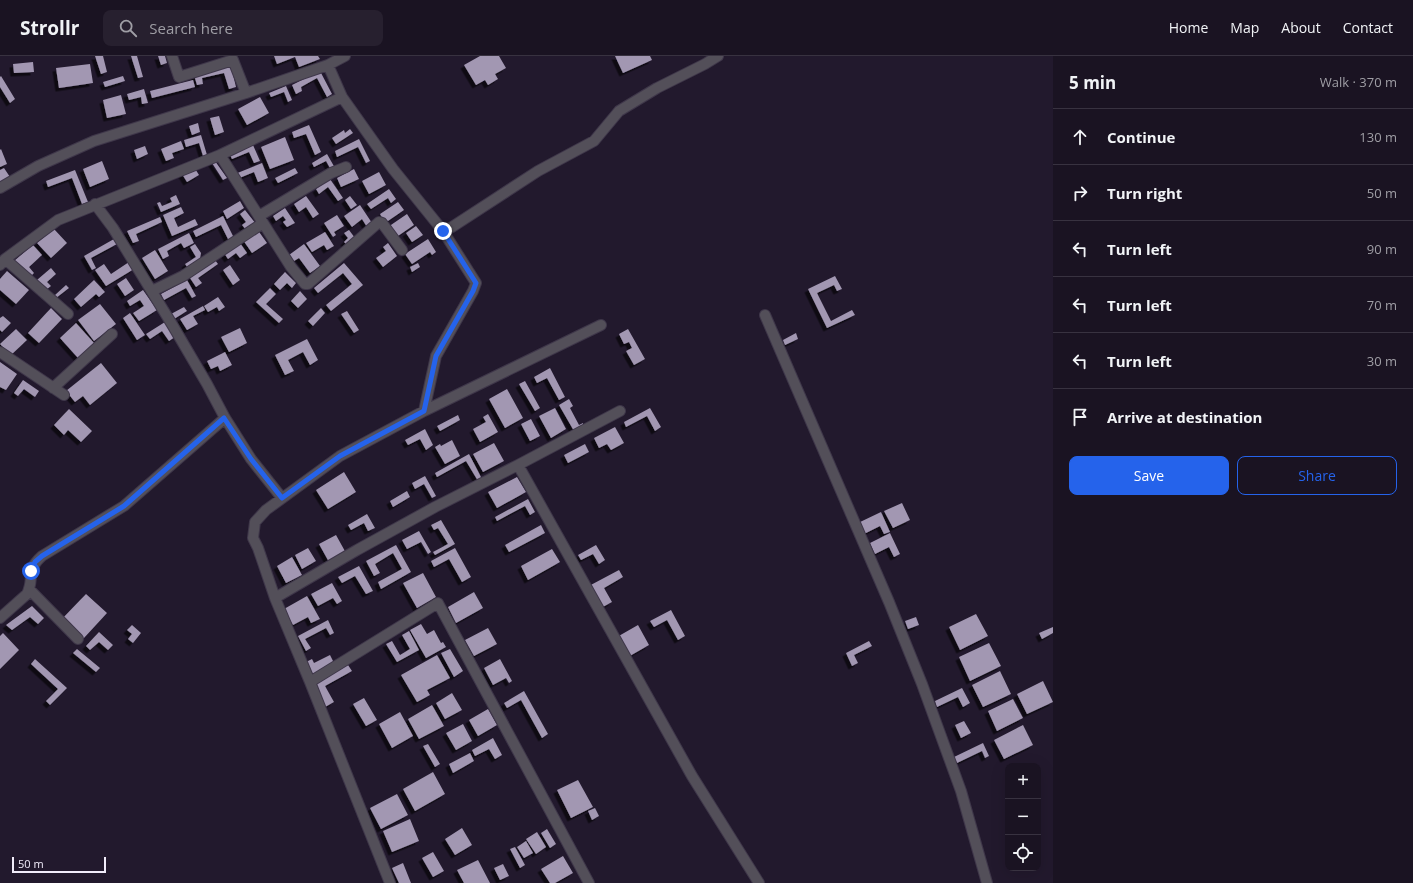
<!DOCTYPE html>
<html lang="en">
<head>
<meta charset="utf-8">
<style>
	:root { --surface:#1a1322; --page:#27202f; --text:#f1f3f6; --muted:#9f9ea5; --line:#383240; --accent:#2563eb }
	body { margin:0; font-family:"Open Sans",sans-serif; background:var(--page); color:var(--text) }
	.controls { position:absolute; right:12px; bottom:12px; display:grid; overflow:hidden; border-radius:8px; box-shadow:0 4px 16px #0002 }
	.controls button { width:36px; height:36px; display:grid; place-items:center; padding:0; border:0; border-bottom:1px solid var(--line); background:var(--surface); color:var(--text); font:20px sans-serif }
	.scale { position:absolute; left:12px; bottom:10px; width:94px; box-sizing:border-box; padding-left:4px; border:2px solid #f1ecfa; border-top:0; font-size:11px; line-height:14px; white-space:nowrap; color:#f1ecfa; -webkit-text-stroke:3px #22192d; paint-order:stroke }
	.stop { position:absolute; width:12px; height:12px; margin:-9px; border:3px solid #2563eb; border-radius:50%; background:#fff }
	.stop.end { background:#2563eb; border-color:#fff; box-shadow:0 1px 4px #0008 }
	.list { margin:0; padding:0; list-style:none }
	h2 { display:flex; justify-content:space-between; align-items:center; height:52px; margin:0; padding:0 16px; font-size:17px }
	h2 small { font-size:13px; font-weight:400; color:var(--muted) }
	.list li { display:grid; grid-template-columns:26px 1fr auto; gap:12px; align-items:center; box-sizing:border-box; height:56px; padding:0 16px; border-top:1px solid var(--line) }
	.list b { display:block; font-size:15px; white-space:nowrap }
	.list em { font-size:13px; font-style:normal; color:var(--muted) }
	.actions { display:flex; gap:8px; padding:12px 16px }
	.actions a { flex:1; padding:9px 0; border:1px solid var(--accent); border-radius:8px; text-align:center; font-size:14px; color:var(--accent) }
	.actions .main { background:var(--accent); color:#fff }
	.icon { flex:none; width:22px; height:22px; fill:none; stroke:currentColor; stroke-width:2; stroke-linecap:round; stroke-linejoin:round }
	.map { position:relative; flex:none; width:1053px; height:827px; overflow:hidden }
	header { display:flex; align-items:center; gap:24px; box-sizing:border-box; height:56px; padding:0 20px; background:var(--surface); border-bottom:1px solid var(--line) }
	header strong { font-size:19px }
	nav { display:flex; gap:22px; margin-inline-start:auto; font-size:14px }
	.search { width:280px; height:36px; background:var(--page); display:flex; align-items:center; gap:10px; box-sizing:border-box; padding:0 14px; border-radius:8px; color:var(--muted); font-size:15px }
	main { display:flex }
	aside { flex:1; background:var(--surface) }
	.map>svg:first-child { display:block }
	.building { fill:#a297b2; filter:url(#shadow) }
	.lines { fill:none; stroke-linecap:round; stroke-linejoin:round }
	.street-casing { stroke:#3f374a; stroke-width:12 }
	.street { stroke:#534f59; stroke-width:10 }
	.route { stroke:#2563eb; stroke-width:5 }
</style>
</head>
<body>
<header>
<strong>Strollr</strong>
<div class="search"><svg class="icon" aria-label="search" viewBox="0 0 24 24"><circle cx="10" cy="10" r="6"/><path d="M15 15l6 6"/></svg>Search here</div>
<nav><a>Home</a><a>Map</a><a>About</a><a>Contact</a></nav>
</header>
<main>
<div class="map">
<svg width="1053" height="827" viewBox="0 0 1053 827">
	<defs>
		<filter id="shadow"><feDropShadow dx="-3.5" dy="3.5" stdDeviation="0" flood-color="#0009"/></filter>
	</defs>
	<rect width="100%" height="100%" fill="#22192d"/>
	<path class="building" d="M95,0H103L107,16L101,18Z
		M131,0H137L143,21L138,22Z
		M158,0H165L167,7L161,9Z
		M274,0H318L320,3L299,11L295,1L277,8Z
		M480,0H499L506,12L495,18L498,23L488,29L485,24L476,29L464,9Z
		M615,0H650L652,4L623,17Z
		M33,6L34,16L14,17L13,8Z
		M90,8L93,27L59,32L56,12Z
		M231,10L236,31L229,33L224,17L202,22L203,28L197,29L194,19Z
		M320,15L332,38L327,41L317,22L301,31L302,35L296,38L292,29Z
		M1,20L15,43L10,47L0,31V21Z
		M123,20L125,25L105,31L103,26Z
		M193,24L195,31L152,42L150,35Z
		M286,30L292,44L288,46L284,36L271,41L269,37Z
		M144,33L148,47L142,48L141,41L129,44L127,38Z
		M121,39L126,58L107,62L103,44Z
		M260,41L269,57L247,69L238,53Z
		M219,60L224,76L215,79L210,62Z
		M198,67L200,76L192,79L189,70Z
		M309,69L321,96L315,99L306,78L294,82L292,76Z
		M350,73L353,77L336,88L332,82L344,74L345,77Z
		M201,79L207,99L203,100L199,87L186,91L184,84Z
		M285,81L294,104L270,113L261,91Z
		M359,83L370,105L366,107L358,91L337,101L335,95Z
		M181,85L184,93L172,97L174,102L166,105L161,93Z
		M253,89L260,105L254,107L249,96L232,103L230,99Z
		M145,90L148,98L137,103L134,94Z
		M1,93L7,108L0,111V94Z
		M327,98L335,112L331,114L326,105L314,111L312,107Z
		M102,105L109,123L90,131L83,113Z
		M215,105L227,122L223,124L212,107Z
		M262,107L268,122L258,126L254,116L237,123L235,118Z
		M194,111L199,119L187,126L182,118Z
		M4,112L10,121L0,127V114Z
		M295,112L298,117L278,127L275,122Z
		M354,113L359,123L341,131L337,122Z
		M75,114L88,146L82,148L72,122L48,131L46,125Z
		M379,116L386,129L369,138L362,125Z
		M330,123L343,142L338,145L328,131L319,138L316,133Z
		M389,133L396,143L391,147L388,142L371,153L367,148Z
		M176,139L180,148L161,156L157,147L160,146L162,150L172,146L170,142Z
		M306,140L319,158L313,162L306,151L299,156L294,148Z
		M350,140L357,149L351,153L345,144Z
		M240,145L244,152L227,163L223,155Z
		M398,146L404,154L385,167L380,158Z
		M360,149L372,167L367,171L362,163L352,171L344,160Z
		M181,151L184,157L174,162L178,171L195,163L198,169L172,180L163,159Z
		M285,152L295,167L287,171L283,166L286,164L283,160L276,165L273,160Z
		M245,154L256,168L247,175L242,169L246,166L240,158Z
		M407,158L414,169L395,182L388,171Z
		M337,159L344,170L334,176L336,179L333,181L324,167Z
		M223,160L234,182L229,185L221,169L196,181L193,175Z
		M160,161L162,166L136,178L139,185L133,187L127,175Z
		M416,170L423,179L412,186L406,177Z
		M54,173L67,187L51,202L37,187Z
		M257,173L267,187L252,197L243,184Z
		M349,174L355,182L347,189L344,186L348,182L344,177Z
		M325,176L334,190L327,194L324,189L312,196L306,187Z
		M189,177L194,187L184,192L181,187L167,195L169,200L163,203L158,193Z
		M114,183L117,188L91,202L96,212L92,214L84,200Z
		M428,183L436,196L432,199L430,196L412,208L405,198Z
		M240,187L247,197L240,202L236,197L228,203L224,197Z
		M388,187L397,200L383,211L376,202L386,195L383,191Z
		M195,188L201,197L200,203L188,212L185,208L196,201L190,191Z
		M304,188L320,210L310,217L299,202L294,205L289,199Z
		M33,189L42,199L29,211L34,217L29,222L14,205Z
		M155,194L168,215L155,223L142,202Z
		M215,204L218,208L198,222L202,227L196,231L190,222Z
		M129,206L134,213L106,230L95,214L104,208L111,218Z
		M344,207L363,229L331,255L326,249L352,228L343,217L318,237L314,232Z
		M418,207L420,211L412,216L410,211Z
		M230,209L240,224L233,229L223,214Z
		M51,212L56,218L47,226L51,230L46,234L37,224Z
		M7,215L29,234L16,248L0,234V223Z
		M285,216L296,227L292,232L287,227L280,234L274,228Z
		M835,220L842,233L837,235L834,229L817,237L831,265L852,254L855,259L827,272L808,233Z
		M126,222L134,234L125,240L117,228Z
		M94,224L105,236L99,241L96,238L81,251L74,243Z
		M187,224L196,240L192,242L186,232L164,244L161,238Z
		M66,229L69,232L56,242L54,240Z
		M270,232L276,238L266,248L283,263L279,267L256,246Z
		M143,234L157,254L139,265L133,257L144,250L140,244L130,250L127,245Z
		M300,235L307,243L298,252L291,245Z
		M218,241L225,251L219,255L217,251L208,256L204,250Z
		M100,248L116,268L94,285L78,264Z
		M203,250L205,254L193,260L198,268L187,274L180,263Z
		M184,251L187,255L174,263L171,258Z
		M51,252L62,263L39,287L28,277Z
		M321,252L325,257L313,270L308,265Z
		M347,255L359,274L354,277L341,258Z
		M130,257L145,279L137,284L123,262Z
		M3,260L11,267L2,276L0,274V262Z
		M165,266L175,281L169,285L162,275L150,283L146,278Z
		M76,267L94,287L78,302L60,282Z
		M240,272L247,287L229,296L221,281Z
		M16,273L27,284L11,299L0,288Z
		M628,273L645,303L634,309L626,295L632,292L629,286L624,288L619,278Z
		M796,277L798,283L785,289L783,284Z
		M307,283L318,304L310,309L303,296L288,304L294,315L285,319L275,299Z
		M225,296L232,309L220,315L218,310L211,313L207,305Z
		M0,306L17,318L6,334L0,331Z
		M101,307L117,327L90,349L83,340L75,346L66,335Z
		M550,312L565,341L559,344L547,322L537,327L534,321Z
		M23,324L39,335L35,341L24,333L18,340L14,337Z
		M525,325L540,352L535,355L519,328Z
		M507,333L523,362L505,372L489,343Z
		M569,343L573,350L570,352L579,369L583,367V370L574,375L559,349Z
		M555,352L566,373L551,382L539,360Z
		M650,352L661,371L655,375L647,360L626,371L624,366Z
		M69,353L92,375L81,386L68,374L64,379L54,369Z
		M488,358L498,376L480,386L473,373L486,366L483,361Z
		M458,359L460,364L440,375L437,370Z
		M531,363L540,380L530,385L521,368Z
		M615,371L624,387L611,394L607,388L599,392L594,382Z
		M425,373L433,389L426,394L420,383L408,389L405,384Z
		M452,384L460,400L445,408L435,391L440,388L441,390Z
		M494,387L504,405L483,416L473,398Z
		M585,388L589,396L568,407L564,399Z
		M469,398L482,423L478,425L466,405L437,421L435,417Z
		M344,416L356,436L328,453L316,434Z
		M425,420L436,440L432,442L424,428L415,433L412,427Z
		M517,421L526,436L497,452L488,436Z
		M407,435L410,441L393,451L390,445Z
		M528,443L535,456L530,459L525,450L497,465L495,461Z
		M902,447L910,464L893,472L884,455Z
		M881,456L890,476L884,478L880,470L864,478L858,467Z
		M367,458L375,472L368,475L364,467L351,474L348,469Z
		M441,464L455,488L435,499L433,496L448,488L438,472L434,474L431,469Z
		M541,469L545,477L509,496L505,489Z
		M419,475L431,496L428,498L421,486L407,493L402,484Z
		M890,477L900,498L894,501L889,491L875,498L870,487Z
		M336,479L346,497L329,506L319,488Z
		M396,489L411,516L381,533L378,526L402,513L393,497L375,508L380,517L374,520L366,505Z
		M596,489L605,504L599,508L593,498L581,504L578,499Z
		M308,492L316,505L302,513L295,499Z
		M455,492L471,521L462,526L449,503L434,511L431,505Z
		M552,493L560,506L528,524L521,510Z
		M292,501L302,519L286,527L277,510Z
		M359,510L373,535L366,538L355,520L342,527L338,521Z
		M619,514L623,521L604,532L612,546L599,553L587,531Z
		M423,517L436,541L417,552L403,527Z
		M332,527L342,545L337,548L333,542L318,550L311,538Z
		M474,536L483,552L456,567L448,551Z
		M86,538L107,557L83,583L62,563Z
		M307,540L320,563L311,567L308,561L293,569L284,553Z
		M32,550L44,562L38,568L30,561L12,574L6,569Z
		M671,554L685,580L678,584L667,564L654,571L650,565Z
		M976,558L988,580L960,594L949,571Z
		M916,561L919,569L908,573L905,565Z
		M328,564L334,577L330,579L326,572L305,583L311,592L306,595L298,580Z
		M421,568L427,578L434,574L441,587L443,586L446,591L426,602L410,574Z
		M132,569L141,577L133,587L128,583L132,578L127,574Z
		M638,569L649,589L628,601L617,581Z
		M1053,571V577L1042,583L1039,577Z
		M488,572L497,588L474,600L465,584Z
		M409,575L419,594L397,606L386,588L392,585L400,599L410,593L402,579Z
		M99,576L113,589L108,594L99,586L90,594L86,590Z
		M3,577L19,594L0,613V580Z
		M869,585L872,590L854,599L858,607L852,610L846,597Z
		M989,587L1001,610L970,625L959,601Z
		M77,593L100,612L96,616L73,597Z
		M450,593L463,615L454,621L441,597Z
		M330,599L334,607L313,618L306,606L312,603L314,607Z
		M437,599L450,622L427,634L430,639L417,646L401,619Z
		M35,603L67,632L50,649L46,645L58,633L31,608Z
		M500,603L512,625L509,627L506,622L493,629L484,612Z
		M348,609L352,615L325,630L334,646L325,651L312,629Z
		M1000,615L1011,638L983,651L972,629Z
		M1043,625L1053,646L1027,658L1017,638Z
		M962,632L970,647L963,651L958,641L937,651L935,645Z
		M524,635L548,678L542,682L521,644L507,652L504,647Z
		M452,637L462,654L445,663L436,647Z
		M364,642L377,664L366,670L353,648Z
		M1013,643L1023,662L997,675L988,655Z
		M432,649L444,670L419,683L408,663Z
		M488,653L497,669L478,680L469,664Z
		M400,656L413,680L392,692L379,668Z
		M964,665L971,677L961,682L955,669Z
		M463,668L472,685L456,694L446,677Z
		M1023,669L1033,689L1004,703L994,684Z
		M493,682L502,699L495,703L489,693L475,700L472,694Z
		M983,687L989,700L985,702L982,695L957,707L954,701Z
		M428,688L440,708L435,711L423,690Z
		M470,697L474,705L453,717L449,708Z
		M433,716L445,738L415,755L403,733Z
		M578,724L593,751L571,762L557,734Z
		M397,738L408,759L381,773L370,752Z
		M595,752L599,760L592,764L588,755Z
		M410,763L419,785L392,796L383,775Z
		M462,772L472,789L455,799L445,783Z
		M547,773L556,788L550,792L541,777Z
		M537,776L546,791L536,798L526,783Z
		M526,785L533,797L524,802L517,791Z
		M515,791L525,809L520,812L510,793Z
		M433,796L444,815L433,821L422,802Z
		M563,800L573,817L555,827H550L541,813Z
		M478,804L490,827H464L457,814Z
		M403,807L411,827H399L392,812Z
		M503,808L509,820L500,824L494,812Z"/>
	<g class="lines">
		<defs>
			<path id="street" d="M172,0L179,21L233,4L246,37
				M328,9L342,41L393,113L443,175L476,227L473,235L436,300L424,355
				M220,99L291,211L305,228H308L379,166L382,167L402,194
				M0,132L38,110L94,85L246,37L328,9L345,0
				M95,148L113,172L173,270L207,328L225,362L251,403L282,442
				M259,160L331,117L346,111
				M443,175L452,171L538,115L594,85L619,55L657,32L705,8L718,0
				M5,203L68,258
				M0,209L5,203L58,164L220,99L342,41
				M152,235L183,220L263,167
				M765,259L889,546L922,628L961,735L987,827
				M0,296L64,339
				M53,332L112,278
				M518,409L692,720L759,827
				M29,533L78,583
				M275,542L357,494L435,451L518,409L620,355
				M0,562L27,538C35,522 25,515 42,500L124,450L225,362
				M310,626L438,547L589,827
				M390,827L310,626L275,542L258,492L253,482L255,466L266,454L340,400L424,355L601,269"/>
		</defs>
		<use href="#street" class="street-casing"/>
		<use href="#street" class="street"/>
	</g>
	<g class="lines">
		<path class="route" d="M31,515L35,506L42,500L124,450L224,362L251,403L282,442L340,400L424,355L436,300L473,235L476,227L443,175"/>
	</g>
</svg>
<div class="controls">
<button>+</button>
<button>−</button>
<button><svg class="icon" aria-label="locate" viewBox="0 0 24 24"><circle cx="12" cy="12" r="6"/><path d="M12 2v4M12 18v4M2 12h4M18 12h4"/></svg></button>
</div>
<div class="scale">50 m</div>
<div class="stop" style="left:31px;top:515px"></div>
<div class="stop end" style="left:443px;top:175px"></div>
</div>
<aside>
<h2>5 min<small>Walk · 370 m</small></h2>
<ul class="list">
<li><svg class="icon" aria-label="ahead" viewBox="0 0 24 24"><path d="M12 20V5M6 11l6-6 6 6"/></svg><div><b>Continue</b></div><em>130 m</em></li>
<li><svg class="icon" aria-label="right" viewBox="0 0 24 24"><path d="M7 20v-9h11M14 6l5 5-5 5"/></svg><div><b>Turn right</b></div><em>50 m</em></li>
<li><svg class="icon" aria-label="left" viewBox="0 0 24 24"><path d="M17 20v-9H6M10 6l-5 5 5 5"/></svg><div><b>Turn left</b></div><em>90 m</em></li>
<li><svg class="icon" aria-label="left" viewBox="0 0 24 24"><path d="M17 20v-9H6M10 6l-5 5 5 5"/></svg><div><b>Turn left</b></div><em>70 m</em></li>
<li><svg class="icon" aria-label="left" viewBox="0 0 24 24"><path d="M17 20v-9H6M10 6l-5 5 5 5"/></svg><div><b>Turn left</b></div><em>30 m</em></li>
<li><svg class="icon" aria-label="arrive" viewBox="0 0 24 24"><path d="M6 21V4h12l-3 4 3 4H6"/></svg><div><b>Arrive at destination</b></div></li>
</ul>
<div class="actions"><a class="main">Save</a><a>Share</a></div>
</aside>
</main>
</body>
</html>
